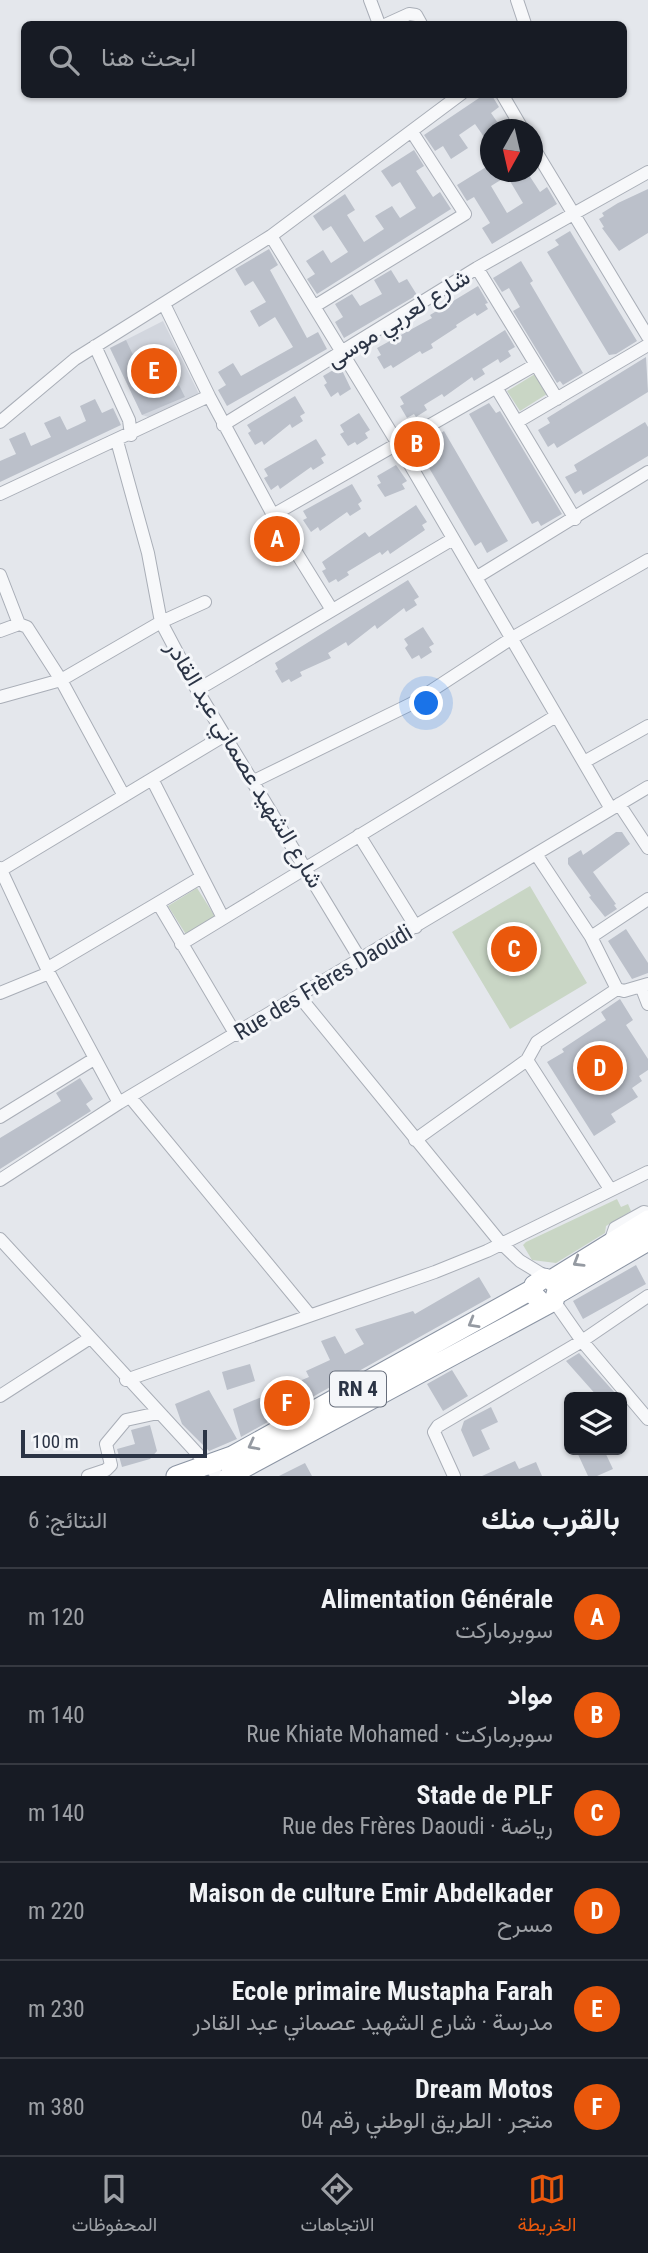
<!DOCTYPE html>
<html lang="ar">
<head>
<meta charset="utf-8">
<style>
	:root { --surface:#171b24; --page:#242831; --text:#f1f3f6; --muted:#9ea1a6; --line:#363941; --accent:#ea580c }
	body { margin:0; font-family:"Roboto Condensed",Vazirmatn,sans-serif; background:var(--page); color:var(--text); direction:rtl }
	.controls { position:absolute; right:21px; bottom:21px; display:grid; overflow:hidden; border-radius:10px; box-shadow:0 2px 5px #0004 }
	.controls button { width:63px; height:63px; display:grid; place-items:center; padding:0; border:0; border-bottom:2px solid var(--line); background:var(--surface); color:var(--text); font:35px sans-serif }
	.compass { position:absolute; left:480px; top:119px; width:63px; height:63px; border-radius:50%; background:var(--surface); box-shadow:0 2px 5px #0004; rotate:188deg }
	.scale { position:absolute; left:21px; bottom:18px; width:186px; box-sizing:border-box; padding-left:7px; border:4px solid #2b3445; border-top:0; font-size:19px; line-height:24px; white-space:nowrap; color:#2b3445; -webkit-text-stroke:5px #f4f6f9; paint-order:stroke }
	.you { position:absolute; left:427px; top:704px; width:24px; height:24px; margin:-18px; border:5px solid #fff; border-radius:50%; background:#1a73e8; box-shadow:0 0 0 10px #1a73e833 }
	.badge { display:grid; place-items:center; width:46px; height:46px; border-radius:50%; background:var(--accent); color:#fff; font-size:23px; font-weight:700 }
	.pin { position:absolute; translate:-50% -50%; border:4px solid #fff; box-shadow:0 2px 7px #0006 }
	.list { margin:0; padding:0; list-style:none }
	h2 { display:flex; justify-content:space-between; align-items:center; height:91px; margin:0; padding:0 28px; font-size:30px }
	h2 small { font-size:23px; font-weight:400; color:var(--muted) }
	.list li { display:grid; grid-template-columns:46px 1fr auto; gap:21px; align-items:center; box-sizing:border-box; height:98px; padding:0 28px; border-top:2px solid var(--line) }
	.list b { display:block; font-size:26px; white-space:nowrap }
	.list p { margin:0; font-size:23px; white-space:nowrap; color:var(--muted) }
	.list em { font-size:23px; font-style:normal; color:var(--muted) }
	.icon { flex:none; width:38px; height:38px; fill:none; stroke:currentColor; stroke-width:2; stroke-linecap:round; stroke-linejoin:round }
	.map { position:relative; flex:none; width:648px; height:1476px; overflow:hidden; direction:ltr }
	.search { position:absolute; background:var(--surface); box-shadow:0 2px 5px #0004; left:21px; right:21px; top:21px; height:77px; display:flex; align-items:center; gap:18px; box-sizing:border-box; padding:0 24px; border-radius:10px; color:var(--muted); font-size:26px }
	.sheet { height:679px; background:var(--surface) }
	nav { display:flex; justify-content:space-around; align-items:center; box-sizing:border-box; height:98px; border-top:2px solid var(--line); background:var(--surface); font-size:19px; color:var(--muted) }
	nav a { display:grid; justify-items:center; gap:4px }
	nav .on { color:var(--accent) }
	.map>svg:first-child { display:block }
	.built { fill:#d2d6de }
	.green { fill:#c9d6c5 }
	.building { fill:#bbc0ca; fill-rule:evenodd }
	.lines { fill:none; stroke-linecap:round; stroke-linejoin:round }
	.minor-casing { stroke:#a9aeb7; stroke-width:14 }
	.highway-casing { stroke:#8b94a3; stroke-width:21 }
	.minor { stroke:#f7f8fa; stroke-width:12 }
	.highway { stroke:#fff; stroke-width:19 }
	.oneway { stroke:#959aa2 }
	.labels { text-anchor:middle; stroke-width:6; stroke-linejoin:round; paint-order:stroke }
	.shield { fill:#f4f6f9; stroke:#676e7b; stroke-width:2 }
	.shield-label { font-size:21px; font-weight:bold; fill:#2b3445 }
	.street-label { font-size:23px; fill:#2b3445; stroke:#f4f6f9 }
</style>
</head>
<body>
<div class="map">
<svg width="648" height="1476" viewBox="0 0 648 1476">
	<rect width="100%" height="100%" fill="#e4e7ec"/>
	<path class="built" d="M163,321L199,394L152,418L142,415L110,348Z"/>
	<path class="green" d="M535,374L547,394L520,411L507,391Z
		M530,886L587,983L510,1029L452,932Z
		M197,888L216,918L187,936L168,906Z
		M617,1199L621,1207L628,1204L631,1211L606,1226L605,1233L556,1263L532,1260L523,1245L526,1242Z"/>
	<path class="building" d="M485,94H491L499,107L491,113L500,126L484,137L475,124L459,135L468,148L451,159L443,146L435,151L424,135Z
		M414,150L424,166L416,171L433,197L440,192L451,209L317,294L307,279L315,274L306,261L323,250L331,263L348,252L331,226L323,231L313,216L345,194L355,210L347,215L364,242L384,229L375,216L392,206L400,218L416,208L400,182L392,187L381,171Z
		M491,164V172H527L540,192L547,187L557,204L492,244L482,228L490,223L474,197L467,201L457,185ZM507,176L523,203L507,213L491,186Z
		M648,189V233L619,251L602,228L604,227L599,219L604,216L602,213L618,203Z
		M570,231L637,341L616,354L609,355L547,252L559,245L555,240Z
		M269,249L278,265L270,270L307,338L318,332L327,349L227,406L218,390L226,385L218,372L233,363L241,376L293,347L275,317L259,327L250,311L266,302L253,281L245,286L235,269Z
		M521,261L533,281L530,283L583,373L563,385L560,381L557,383L513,311L520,307L509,288L502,292L493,278Z
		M391,270L399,283L407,279L417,295L344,338L335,322L343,317L335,304L352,294L360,306L382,294L374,280Z
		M478,286L488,303L485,304L488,309L477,316L475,313L456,325L457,327L431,344L433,348L422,354L420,351L393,368L391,365L384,369L377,357L381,355L377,348L432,318L430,315Z
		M505,330L515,347L508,351L511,356L500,363L498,359L482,369L485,374L474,381L472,377L444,397L442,394L424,405L427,410L416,417L414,414L407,418L400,406L404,404L400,397Z
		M126,340L153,397L179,385L185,397L142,415L110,348Z
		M646,357L648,392L557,448L554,443L548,447L538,430L550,423L547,418Z
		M340,366L351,389L340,396L338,392L331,397L324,385L327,383L323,376Z
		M295,396L305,413L300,416L303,421L292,428L290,424L264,445L262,441L255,445L248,433L251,431L247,425Z
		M95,399L102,413L113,408L121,425L0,482V461L16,454L9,439L25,432L31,446L42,441L51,437L44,423L60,416L67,430L78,425L86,421L80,406Z
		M489,403L496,413L500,411L562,514L541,526L538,521L532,524L469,414Z
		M359,413L370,430L365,433L368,438L357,445L355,442L348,446L340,434L344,432L340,425Z
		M645,422L648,427V456L583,495L581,490L575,494L565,477L577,471L574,465Z
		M444,431L508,541L487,553L481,542L475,546L415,444L436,432L438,435Z
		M316,439L326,455L321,458L324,463L313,470L311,467L280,489L278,485L271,490L264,478L268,476L264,469Z
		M396,465L407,481L402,484L405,489L385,497L377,485L381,483L377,476Z
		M352,484L362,501L358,504L361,509L350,516L347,512L320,531L318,527L311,532L303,520L307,518L303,511Z
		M416,505L427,522L422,525L425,530L390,554L388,550L382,555L380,552L347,572L349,575L338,582L336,579L329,583L322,571L326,569L322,562L365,532L369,537Z
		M408,580L419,597L414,600L417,605L406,612L404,608L377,629L375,625L348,646L346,642L328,653L331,658L300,672L302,676L291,682L289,679L282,683L275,671L278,669L275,663Z
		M423,627L434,644L429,647L432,652L421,659L419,655L412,659L405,648L408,645L404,639Z
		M616,832H622L630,844L593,872L616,904L614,905L617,909L605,917L589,897L591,896L568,864V858L581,850L583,855Z
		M626,929L648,963V973L632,979L608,941Z
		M620,999L633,1020L626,1025L648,1059V1070L639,1076L642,1081L632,1088L638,1097L611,1114L616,1122L594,1136L547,1062L564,1052L562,1049L606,1020L601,1012Z
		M80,1078L93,1099L86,1104L91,1111L0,1169V1138L61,1101L56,1093Z
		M636,1265L646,1284L583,1319L573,1301Z
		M479,1277L491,1297L241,1437L233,1409L309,1377L306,1371L330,1360L321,1341L335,1336L345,1354L364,1344L355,1329L413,1311L415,1314Z
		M579,1353L616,1394L618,1397H598L566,1361Z
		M250,1364L255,1381L227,1390L222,1372Z
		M452,1370L468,1396L443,1411L427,1384Z
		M209,1390L237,1439L209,1451L182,1424L175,1404Z
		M491,1407L498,1422L481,1430L490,1449L473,1457L461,1430L464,1421Z
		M150,1425L157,1451L150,1459L122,1467L117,1449L135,1444L131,1430Z
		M576,1450H604L613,1469L597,1476H588Z
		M515,1461L519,1469L536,1462L542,1476H482Z
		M305,1463L312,1476H279Z"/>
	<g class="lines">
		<defs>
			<path id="minor" d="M370,0L379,24
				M517,0L525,24
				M387,24L409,14L416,15L421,24
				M502,94L523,130
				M532,145L648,337
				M271,236L398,444L611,809
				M477,268L557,399
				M164,304L209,396
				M315,306L465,214L412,132
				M95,346L129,420L131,435
				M497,389L575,519
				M0,422L75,359L271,236L461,94
				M517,422L648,345
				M223,425L477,268L648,172
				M117,441L148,553L161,622L197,690L360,959
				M0,494L209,396L273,515L332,610
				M273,515L535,365
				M0,575L19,624L27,627L61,680L124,796
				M477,577L648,472
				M0,631L19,624
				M197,690L453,539
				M0,697L61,680L161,622L205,602
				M584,762L648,726
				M153,781L223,918
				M254,781L411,704L512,638L648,560
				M619,804L648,848
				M359,835L416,927
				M0,868L49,973L119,1103
				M1,870L225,735
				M158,903L200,878
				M591,937L648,899
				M181,944L556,716
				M48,968L158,903L236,1035
				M641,986L648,1004
				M617,989L624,991L648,984
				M0,993L49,973
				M299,996L500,1242L520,1261L548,1278
				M527,1060L610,1189
				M130,1097L309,1314
				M0,1117L94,1059
				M415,1140L527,1060L537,1042L617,989L591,937L536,854
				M0,1180L119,1103L648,787
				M0,1239L218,1476
				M610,1242L615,1228L644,1212L648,1213
				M554,1301L582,1341L648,1419
				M126,1380L435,1272L487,1251L648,1172
				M0,1396L90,1338
				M88,1476L106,1470L111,1465L106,1444L126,1420L158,1413
				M454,1476L434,1432L438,1426L582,1341L648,1296"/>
			<path id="highway" d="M551,1280L648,1220
				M559,1293L648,1241
				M176,1476L232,1456L533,1289
				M229,1476L554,1301L558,1287L551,1280L544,1278L534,1285L533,1294L544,1305"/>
		</defs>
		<use href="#minor" class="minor-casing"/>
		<use href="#highway" class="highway-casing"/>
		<use href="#minor" class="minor"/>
		<use href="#highway" class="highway"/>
	</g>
	<defs><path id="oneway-chevron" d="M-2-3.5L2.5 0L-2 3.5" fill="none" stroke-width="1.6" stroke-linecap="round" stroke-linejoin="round" transform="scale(1.75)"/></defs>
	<g class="oneway">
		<use href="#oneway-chevron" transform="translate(578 1262) rotate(149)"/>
		<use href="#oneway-chevron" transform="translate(473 1323) rotate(150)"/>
		<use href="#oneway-chevron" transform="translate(253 1445) rotate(152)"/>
	</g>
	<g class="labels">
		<rect class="shield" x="330" y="1371.5" width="56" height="35" rx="5"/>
		<g class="shield-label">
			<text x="358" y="1396">RN 4</text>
		</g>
		<g class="street-label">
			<text transform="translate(398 318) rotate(-32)" y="8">شارع لعربي موسى</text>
			<text transform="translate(245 764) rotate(59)" y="8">شارع الشهيد عصماني عبد القادر</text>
			<text transform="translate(323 982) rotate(-31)" y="8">Rue des Frères Daoudi</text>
		</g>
	</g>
</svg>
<div class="controls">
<button><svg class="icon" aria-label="layers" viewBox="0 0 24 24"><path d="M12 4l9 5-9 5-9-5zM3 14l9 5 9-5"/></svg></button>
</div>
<svg class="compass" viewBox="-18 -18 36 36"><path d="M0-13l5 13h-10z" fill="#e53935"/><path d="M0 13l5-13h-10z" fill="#9ea1a6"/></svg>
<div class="scale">100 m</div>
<div class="you"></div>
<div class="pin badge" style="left:277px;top:539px">A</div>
<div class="pin badge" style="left:417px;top:444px">B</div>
<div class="pin badge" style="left:514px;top:949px">C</div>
<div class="pin badge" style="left:600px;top:1068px">D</div>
<div class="pin badge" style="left:154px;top:371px">E</div>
<div class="pin badge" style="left:287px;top:1403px">F</div>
<div class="search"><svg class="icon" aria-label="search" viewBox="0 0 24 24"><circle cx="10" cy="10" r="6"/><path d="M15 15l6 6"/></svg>ابحث هنا</div>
</div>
<section class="sheet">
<h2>بالقرب منك<small>النتائج: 6</small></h2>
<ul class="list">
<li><span class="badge">A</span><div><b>Alimentation Générale</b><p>سوبرماركت</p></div><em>120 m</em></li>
<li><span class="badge">B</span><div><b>مواد</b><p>سوبرماركت · Rue Khiate Mohamed</p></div><em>140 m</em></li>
<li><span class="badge">C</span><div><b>Stade de PLF</b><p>رياضة · Rue des Frères Daoudi</p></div><em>140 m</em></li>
<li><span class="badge">D</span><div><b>Maison de culture Emir Abdelkader</b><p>مسرح</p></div><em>220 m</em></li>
<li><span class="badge">E</span><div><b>Ecole primaire Mustapha Farah</b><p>مدرسة · شارع الشهيد عصماني عبد القادر</p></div><em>230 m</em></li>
<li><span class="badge">F</span><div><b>Dream Motos</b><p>متجر · الطريق الوطني رقم 04</p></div><em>380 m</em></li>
</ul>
</section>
<nav>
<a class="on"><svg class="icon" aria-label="map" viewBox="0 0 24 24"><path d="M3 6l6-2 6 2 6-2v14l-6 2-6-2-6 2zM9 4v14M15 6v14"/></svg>الخريطة</a>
<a><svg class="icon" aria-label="directions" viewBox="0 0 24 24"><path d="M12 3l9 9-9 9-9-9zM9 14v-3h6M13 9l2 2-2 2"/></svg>الاتجاهات</a>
<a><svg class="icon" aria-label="saved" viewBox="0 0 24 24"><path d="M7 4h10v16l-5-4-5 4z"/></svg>المحفوظات</a>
</nav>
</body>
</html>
